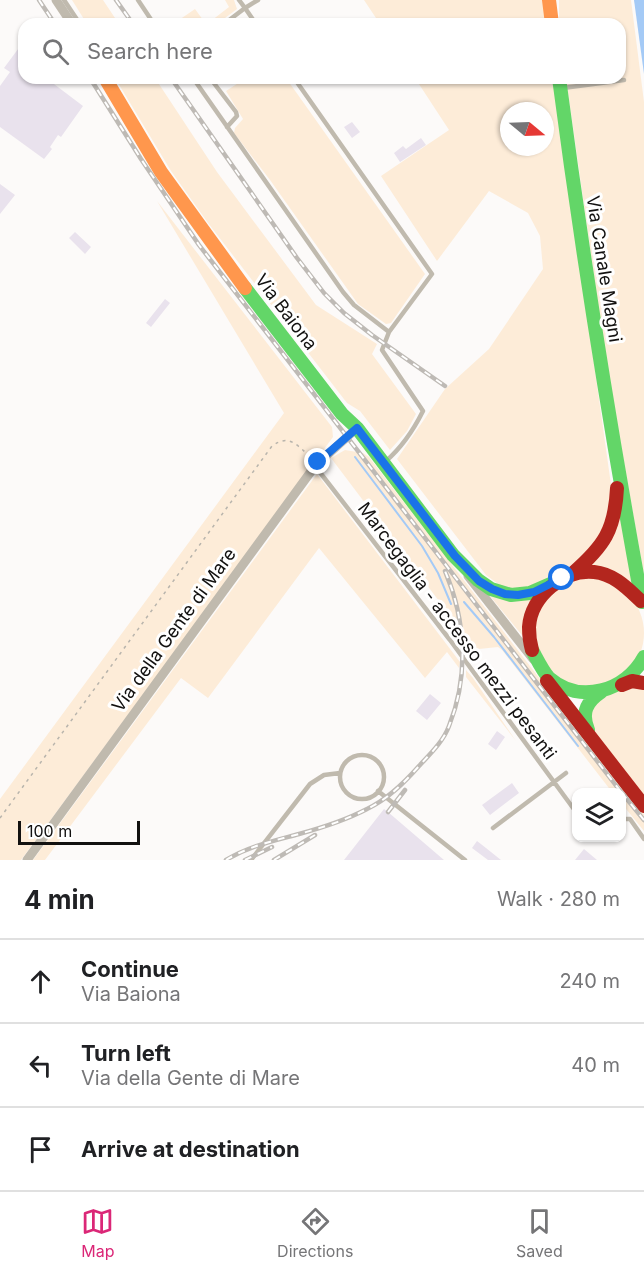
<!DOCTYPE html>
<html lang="en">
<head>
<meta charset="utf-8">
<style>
	:root { --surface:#fff; --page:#f2f2f2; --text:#202124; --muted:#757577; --line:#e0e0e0; --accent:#db2777 }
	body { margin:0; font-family:Inter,sans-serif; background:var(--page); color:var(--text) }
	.controls { position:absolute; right:18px; bottom:18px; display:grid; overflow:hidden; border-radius:12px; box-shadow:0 2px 4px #0004 }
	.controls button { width:54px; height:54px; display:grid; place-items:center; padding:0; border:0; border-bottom:2px solid var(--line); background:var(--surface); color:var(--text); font:30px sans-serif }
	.compass { position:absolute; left:500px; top:102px; width:54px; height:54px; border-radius:50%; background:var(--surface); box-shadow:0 2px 4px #0004; rotate:109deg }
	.scale { position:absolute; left:18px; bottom:15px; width:122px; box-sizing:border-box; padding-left:6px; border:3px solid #121110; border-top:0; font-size:16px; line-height:21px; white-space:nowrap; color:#121110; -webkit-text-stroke:4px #fff; paint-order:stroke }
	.stop { position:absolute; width:18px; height:18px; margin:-14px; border:4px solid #1a73e8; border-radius:50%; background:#fff }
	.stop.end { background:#1a73e8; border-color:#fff; box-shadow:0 2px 6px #0008 }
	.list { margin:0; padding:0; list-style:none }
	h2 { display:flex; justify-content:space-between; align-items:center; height:78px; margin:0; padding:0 24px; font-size:26px }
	h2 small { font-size:20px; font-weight:400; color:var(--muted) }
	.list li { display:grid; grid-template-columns:39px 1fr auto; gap:18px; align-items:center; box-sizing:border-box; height:84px; padding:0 24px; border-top:2px solid var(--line) }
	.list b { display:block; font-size:22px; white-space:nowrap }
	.list p { margin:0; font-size:20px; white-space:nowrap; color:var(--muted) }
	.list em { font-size:20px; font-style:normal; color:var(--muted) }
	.icon { flex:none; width:33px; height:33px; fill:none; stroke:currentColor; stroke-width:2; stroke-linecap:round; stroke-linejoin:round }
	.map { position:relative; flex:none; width:644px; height:860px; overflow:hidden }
	.search { position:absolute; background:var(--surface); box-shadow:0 2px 4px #0004; left:18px; right:18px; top:18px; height:66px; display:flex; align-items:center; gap:15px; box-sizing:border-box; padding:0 21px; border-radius:18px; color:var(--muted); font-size:22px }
	.sheet { height:330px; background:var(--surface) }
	nav { display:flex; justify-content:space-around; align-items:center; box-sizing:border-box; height:84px; border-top:2px solid var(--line); background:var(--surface); font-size:16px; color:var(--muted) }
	nav a { display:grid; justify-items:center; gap:3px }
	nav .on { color:var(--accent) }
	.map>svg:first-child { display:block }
	.green { fill:#fdecd8; fill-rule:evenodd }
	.water { fill:#a4caf6 }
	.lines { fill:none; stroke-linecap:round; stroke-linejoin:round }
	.stream { stroke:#a4caf6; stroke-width:2 }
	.building { fill:#e9e2ed }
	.path { stroke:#b8b4ac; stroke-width:1.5; stroke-dasharray:3 4.5; stroke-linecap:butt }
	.lane { stroke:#c0baae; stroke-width:4.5 }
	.street { stroke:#c0baae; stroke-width:9 }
	.fast { stroke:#63d668; stroke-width:14 }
	.slow { stroke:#ff974d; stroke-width:14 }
	.jam { stroke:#b3261e; stroke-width:14 }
	.rail-casing { stroke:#bebab5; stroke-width:4.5 }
	.rail { stroke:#fff; stroke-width:2; stroke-dasharray:7; stroke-linecap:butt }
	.route { stroke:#1a73e8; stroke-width:8 }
	.labels { text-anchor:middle; stroke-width:6; stroke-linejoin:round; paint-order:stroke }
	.street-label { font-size:18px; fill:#121110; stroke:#fff }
</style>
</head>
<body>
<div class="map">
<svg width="644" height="860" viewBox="0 0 644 860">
	<rect width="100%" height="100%" fill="#fcfaf9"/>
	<path class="green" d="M72,0H103L119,24H87Z
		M225,0H234L237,9L217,24H207L229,7Z
		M364,0H544L547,24H380Z
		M559,0H631L644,102V575L607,368L566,78H620V24H559Z
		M195,9L206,24H177L176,22Z
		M115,78H155L217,172L316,305L377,344L372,354L416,414L407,431L390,450L360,411L347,403L208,223L171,171Z
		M246,78H286L425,274L391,323L386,324L358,304L270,180L234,133L235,128L243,119L226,91Z
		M415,78H554L613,499L605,533L581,559L549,579L517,590L501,586L486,575L397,459L445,389L489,349L543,269L540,236L528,213L489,191L437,261L381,176L449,130ZM509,111H545V147H509Z
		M157,201L332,427L333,437L21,860H0V799L284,413Z
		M345,450L363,453L369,457L644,814V831L622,804V792H612L502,650L498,647L479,649L473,646L331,458Z
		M317,474L460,662L459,668L447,652L425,678L319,548L208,698L181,678L45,860H33Z
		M621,514L638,588L619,575L587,566Z
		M534 633a55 55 0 1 1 110 0a55 55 0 1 1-110 0Z
		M536,595L526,640L490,596L491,595Z
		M466,670L473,678L516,741L466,677Z
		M628,686L644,687V796L593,730L589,714L592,702Z"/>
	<path class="water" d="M634,0H644V74Z"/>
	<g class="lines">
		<path class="stream" d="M355,457L422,546L438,573L451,604
			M464,602L494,637L578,746"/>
	</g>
	<path class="building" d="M24,41V78H46L83,106L61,137L58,135L50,147L52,149L44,159L0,127V86L10,72L4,68Z
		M352,122L360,132L352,138L344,127Z
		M421,138L426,145L400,162L394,153L403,146L406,149Z
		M0,184L15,195L0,214Z
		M75,232L91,247L85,254L69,238Z
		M165,299L170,303L151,327L146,323Z
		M430,694L441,703L427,720L416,711Z
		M497,731L505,737L496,750L488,744Z
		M512,783L519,793L490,815L482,805Z
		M384,809L388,812L444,860H344Z
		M477,841L486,848L501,860H488L472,848Z
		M584,849L597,860H575Z"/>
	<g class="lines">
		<path class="path" d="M0,818L272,446C290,433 297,446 312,458"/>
		<path class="lane" d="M64,0L80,24
			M138,0L154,24
			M239,0L245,8L258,0
			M224,24L245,8L256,24
			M193,78L343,292L354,305L389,332L382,350L423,411C414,429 401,448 386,461
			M210,78L236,112L237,116L227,127
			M294,78L432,274L389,332
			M563,88L624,80
			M315,466L450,640L576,812
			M340 777a22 22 0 1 1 44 0a22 22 0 1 1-44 0Z
			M378,791L465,860
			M622,819H630L644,839
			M493,828L566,773
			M251,860L310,784L324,775L340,773"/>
		<path class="street" d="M56,0L72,24
			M468,576L533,659
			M27,860L315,466L357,428"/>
		<path class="fast" d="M559,78C582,253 610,428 642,602
			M245,288L342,414L357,428L453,555L478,580L491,589L511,595L530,593L553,583
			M532,650C537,659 542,670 549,678C580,705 626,691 644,657
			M588,730C581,713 586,702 601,692"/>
		<path class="slow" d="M549,0L552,24
			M105,78L161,172L245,288"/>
		<path class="jam" d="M573,573C604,546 615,530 617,488
			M532,650C530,643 529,634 529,627C531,596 564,569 594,572C614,574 627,588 641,601
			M547,681L644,806
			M622,685L632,681L644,683"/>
		<defs>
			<path id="rail" d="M39,0L55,24
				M116,0L133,24
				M90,78L141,159L199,245L621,792
				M171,78L297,258L324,293L344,313L372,335L445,386
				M622,793L644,820
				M388,812L405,790
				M226,860C249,846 273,841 299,834C321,828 346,820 367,809C388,799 404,783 419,766C430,754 443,742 449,726C469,676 466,620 445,571
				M245,860L272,847
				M274,860L315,835"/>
		</defs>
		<use href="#rail" class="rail-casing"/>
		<use href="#rail" class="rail"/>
	</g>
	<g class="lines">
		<path class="route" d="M318,462L357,428L455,556L479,581L492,589L505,594L518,595L534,592L562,578"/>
	</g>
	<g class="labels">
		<g class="street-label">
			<text transform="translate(604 269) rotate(81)" y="6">Via Canale Magni</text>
			<text transform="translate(286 312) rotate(53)" y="6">Via Baiona</text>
			<text transform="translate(174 630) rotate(-54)" y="6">Via della Gente di Mare</text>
			<text transform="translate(457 631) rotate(53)" y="6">Marcegaglia - accesso mezzi pesanti</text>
		</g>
	</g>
</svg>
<div class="controls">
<button><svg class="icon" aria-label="layers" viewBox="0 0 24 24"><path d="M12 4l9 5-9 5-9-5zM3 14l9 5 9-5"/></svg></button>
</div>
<svg class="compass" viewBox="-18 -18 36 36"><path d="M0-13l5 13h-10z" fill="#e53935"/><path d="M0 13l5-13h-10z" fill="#757577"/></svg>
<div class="scale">100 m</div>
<div class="stop" style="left:562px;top:578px"></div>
<div class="stop end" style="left:318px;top:462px"></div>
<div class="search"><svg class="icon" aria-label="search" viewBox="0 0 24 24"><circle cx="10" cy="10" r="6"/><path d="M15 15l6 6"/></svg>Search here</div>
</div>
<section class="sheet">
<h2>4 min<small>Walk · 280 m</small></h2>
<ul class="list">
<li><svg class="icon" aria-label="ahead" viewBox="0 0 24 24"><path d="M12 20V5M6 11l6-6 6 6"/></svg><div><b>Continue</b><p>Via Baiona</p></div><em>240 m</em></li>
<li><svg class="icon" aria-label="left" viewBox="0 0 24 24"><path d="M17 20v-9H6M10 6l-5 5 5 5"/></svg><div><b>Turn left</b><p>Via della Gente di Mare</p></div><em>40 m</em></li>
<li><svg class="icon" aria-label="arrive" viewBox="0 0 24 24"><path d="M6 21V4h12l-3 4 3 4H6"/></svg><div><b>Arrive at destination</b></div></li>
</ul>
</section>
<nav>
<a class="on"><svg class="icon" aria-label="map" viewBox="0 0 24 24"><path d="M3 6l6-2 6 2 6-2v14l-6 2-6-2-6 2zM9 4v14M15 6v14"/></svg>Map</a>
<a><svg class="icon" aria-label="directions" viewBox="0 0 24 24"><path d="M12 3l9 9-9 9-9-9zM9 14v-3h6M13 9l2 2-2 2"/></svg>Directions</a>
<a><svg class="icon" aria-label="saved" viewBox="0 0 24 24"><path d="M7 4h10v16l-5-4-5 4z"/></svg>Saved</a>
</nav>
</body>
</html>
